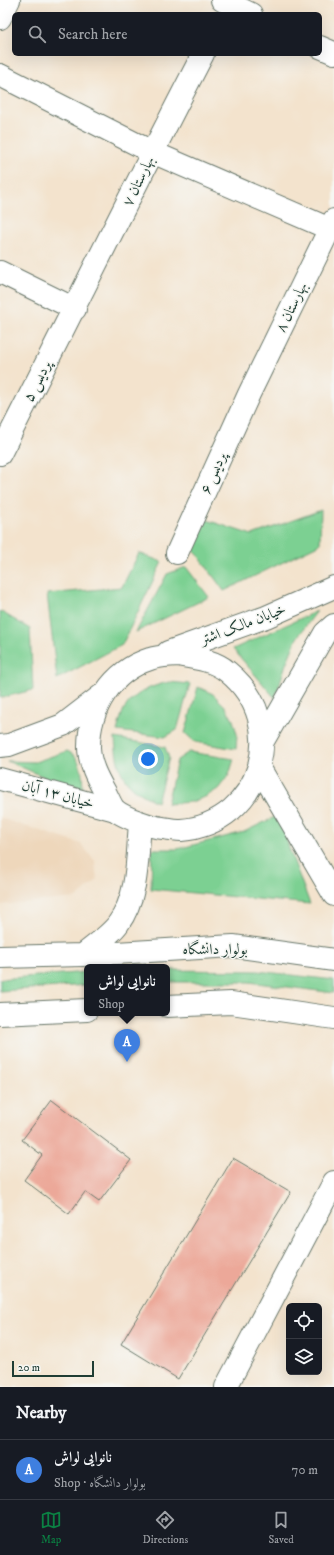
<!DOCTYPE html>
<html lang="en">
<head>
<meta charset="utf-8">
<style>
	:root { --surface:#171b24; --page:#242831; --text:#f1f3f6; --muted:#9ea1a6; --line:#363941; --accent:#0b8043 }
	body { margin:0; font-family:"IM FELL DW Pica",Amiri,serif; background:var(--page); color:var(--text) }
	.controls { position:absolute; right:12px; bottom:12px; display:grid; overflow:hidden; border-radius:6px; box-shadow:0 4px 16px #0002 }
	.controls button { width:36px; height:36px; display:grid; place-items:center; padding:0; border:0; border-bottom:1px solid var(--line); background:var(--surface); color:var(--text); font:20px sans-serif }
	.scale { position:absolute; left:12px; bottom:10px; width:82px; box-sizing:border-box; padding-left:4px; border:2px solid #1f3d34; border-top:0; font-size:11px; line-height:14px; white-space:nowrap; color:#1f3d34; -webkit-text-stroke:3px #f6f6f2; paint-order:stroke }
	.you { position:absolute; left:148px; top:759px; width:14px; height:14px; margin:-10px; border:3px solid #fff; border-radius:50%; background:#1a73e8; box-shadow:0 0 0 6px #1a73e833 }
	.badge { display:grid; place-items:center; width:26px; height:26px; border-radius:50%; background:var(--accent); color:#fff; font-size:13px; font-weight:700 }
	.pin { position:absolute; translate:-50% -33px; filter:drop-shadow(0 1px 2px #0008) }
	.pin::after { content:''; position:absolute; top:21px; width:14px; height:12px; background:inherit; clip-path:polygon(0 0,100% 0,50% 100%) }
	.popup { position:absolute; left:84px; top:964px; width:86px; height:52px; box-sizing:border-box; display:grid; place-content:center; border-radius:6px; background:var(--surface); filter:drop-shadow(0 1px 3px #0005); font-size:13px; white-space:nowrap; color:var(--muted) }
	.popup b { font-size:15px; color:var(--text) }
	.popup::after { content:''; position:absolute; left:50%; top:100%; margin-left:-8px; border:8px solid transparent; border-top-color:var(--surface) }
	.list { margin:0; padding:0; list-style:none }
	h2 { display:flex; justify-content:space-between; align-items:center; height:52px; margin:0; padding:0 16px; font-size:17px }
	h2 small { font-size:13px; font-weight:400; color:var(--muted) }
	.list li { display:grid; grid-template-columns:26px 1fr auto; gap:12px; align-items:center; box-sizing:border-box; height:60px; padding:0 16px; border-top:1px solid var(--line) }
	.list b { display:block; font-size:15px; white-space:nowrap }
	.list p { margin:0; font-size:13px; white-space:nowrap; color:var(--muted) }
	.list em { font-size:13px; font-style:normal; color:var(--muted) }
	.icon { flex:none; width:22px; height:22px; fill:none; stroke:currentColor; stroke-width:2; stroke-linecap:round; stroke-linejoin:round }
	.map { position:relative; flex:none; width:334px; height:1387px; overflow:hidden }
	.search { position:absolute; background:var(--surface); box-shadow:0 4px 16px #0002; left:12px; right:12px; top:12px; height:44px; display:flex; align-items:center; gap:10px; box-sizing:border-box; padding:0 14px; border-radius:6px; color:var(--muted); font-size:15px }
	.sheet { height:112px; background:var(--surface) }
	nav { display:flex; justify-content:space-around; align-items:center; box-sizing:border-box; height:56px; border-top:1px solid var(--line); background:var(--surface); font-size:11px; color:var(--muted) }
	nav a { display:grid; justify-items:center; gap:2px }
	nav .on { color:var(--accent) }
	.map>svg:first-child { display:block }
	.built { fill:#eed7bb }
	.green { fill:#7cd092; stroke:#4e8663 }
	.building { fill:#eca899 }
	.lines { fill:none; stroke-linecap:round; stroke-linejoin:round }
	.minor-casing { stroke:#69776a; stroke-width:24 }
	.major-casing { stroke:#69776a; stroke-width:24 }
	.minor { stroke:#fff; stroke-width:22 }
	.major { stroke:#fff; stroke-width:22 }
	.labels { text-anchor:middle; stroke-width:3; stroke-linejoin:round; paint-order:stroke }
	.street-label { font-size:15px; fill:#1f3d34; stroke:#f6f6f2 }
</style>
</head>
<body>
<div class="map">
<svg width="334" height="1387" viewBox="0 0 334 1387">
	<rect width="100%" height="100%" fill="#f6f6f2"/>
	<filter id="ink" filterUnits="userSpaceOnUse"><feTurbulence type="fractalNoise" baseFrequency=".025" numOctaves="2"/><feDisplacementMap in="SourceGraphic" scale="8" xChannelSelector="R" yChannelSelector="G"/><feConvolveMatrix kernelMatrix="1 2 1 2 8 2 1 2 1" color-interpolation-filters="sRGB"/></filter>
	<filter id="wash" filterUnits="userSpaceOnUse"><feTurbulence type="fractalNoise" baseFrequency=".012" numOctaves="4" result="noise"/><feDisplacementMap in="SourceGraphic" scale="16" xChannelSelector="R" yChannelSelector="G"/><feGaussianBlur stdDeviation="0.9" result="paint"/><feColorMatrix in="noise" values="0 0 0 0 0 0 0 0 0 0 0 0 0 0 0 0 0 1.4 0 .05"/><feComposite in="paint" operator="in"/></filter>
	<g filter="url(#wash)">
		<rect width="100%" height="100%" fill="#f3e3cd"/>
		<path class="built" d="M0,818L81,844L95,861L97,880L76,898L0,905Z"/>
		<path class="green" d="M321,510L320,544L224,591L192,547L207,520L252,535Z
			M139,553L162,562L122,645L57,679L47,594L122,587Z
			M186,567L209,597L136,632L167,574Z
			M0,611L30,629L33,690L0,698Z
			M317,611L297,638L286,664L275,698L233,649Z
			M169,682L190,684L177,730L165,737L117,731C119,724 121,716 124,709C134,693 151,686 169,682Z
			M198,687L213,694L225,706L233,720L237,734L236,749L195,742L185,733Z
			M115,738L165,747L169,758L157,802C124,787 117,774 115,738Z
			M67,751C82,757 82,774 83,788L49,779L7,761L35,762Z
			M189,752L234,759L229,775L218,789L205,797L191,802L167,804L177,760Z
			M279,815L291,854L310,904L151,889L152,849H177L244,832Z
			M167,970L258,971L334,980V993L249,982H167Z
			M87,972V985L0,991V979Z"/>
		<g id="blocks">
			<path class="building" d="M52,1100L131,1160L99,1202L85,1192L69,1214L24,1180L42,1155L22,1140Z
				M233,1158L291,1192L178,1379L121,1344Z"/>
		</g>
	</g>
	<g filter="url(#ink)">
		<use href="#blocks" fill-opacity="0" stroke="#69776a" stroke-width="1"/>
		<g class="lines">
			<defs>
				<path id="minor" d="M222,0L251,14
					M0,18L9,0
					M320,47L334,53
					M0,75L152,152L330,229
					M0,272L75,309
					M0,454C68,321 134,187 203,54
					M177,553L249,394L334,220
					M0,746L9,745L63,725L102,695
					M0,779L115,810
					M226,1387L334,1182"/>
				<path id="major" d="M168,652L266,617L334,587
					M177,655C195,658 214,660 228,672C291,723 262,823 181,830C175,830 169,829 163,828C151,827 125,818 115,810C111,806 108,797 105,792C97,778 89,763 89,747C89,708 112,671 150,659C158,656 168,656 177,655Z
					M263,741L325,633L334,625
					M259,767L334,895
					M83,955C94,946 110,935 118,924C139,895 137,857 140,823
					M0,957L83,955L233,946L334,960
					M167,1006L231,1003L334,1018
					M0,1014L87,1010"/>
			</defs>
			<use href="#minor" class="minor-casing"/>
			<use href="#major" class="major-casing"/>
			<use href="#minor" class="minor"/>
			<use href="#major" class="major"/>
		</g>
	</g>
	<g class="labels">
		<g class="street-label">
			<text transform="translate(138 181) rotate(-64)" y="5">بهارستان ۷</text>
			<text transform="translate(291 307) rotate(-64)" y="5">بهارستان ۸</text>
			<text transform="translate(37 381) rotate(-63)" y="5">پردیس ۵</text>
			<text transform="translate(213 473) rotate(-66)" y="5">پردیس ۶</text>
			<text transform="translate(243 624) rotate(-21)" y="5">خیابان مالک اشتر</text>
			<text transform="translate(58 794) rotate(15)" y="5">خیابان ۱۳ آبان</text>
			<text x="215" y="954">بولوار دانشگاه</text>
		</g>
	</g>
</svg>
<div class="controls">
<button><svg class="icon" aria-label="locate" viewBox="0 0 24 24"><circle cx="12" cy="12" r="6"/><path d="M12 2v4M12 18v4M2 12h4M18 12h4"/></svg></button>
<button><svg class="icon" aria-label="layers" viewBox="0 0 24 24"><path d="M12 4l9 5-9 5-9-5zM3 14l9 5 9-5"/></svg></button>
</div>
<div class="scale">20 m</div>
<div class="you"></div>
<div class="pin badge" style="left:127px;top:1062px;background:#3f7fe0">A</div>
<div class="popup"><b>نانوایی لواش</b>Shop</div>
<div class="search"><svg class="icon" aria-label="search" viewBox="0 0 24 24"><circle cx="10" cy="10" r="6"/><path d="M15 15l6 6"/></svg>Search here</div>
</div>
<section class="sheet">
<h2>Nearby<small></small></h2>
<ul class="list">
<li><span class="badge" style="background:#3f7fe0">A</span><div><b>نانوایی لواش</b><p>Shop · بولوار دانشگاه</p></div><em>70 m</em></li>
</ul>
</section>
<nav>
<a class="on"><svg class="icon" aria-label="map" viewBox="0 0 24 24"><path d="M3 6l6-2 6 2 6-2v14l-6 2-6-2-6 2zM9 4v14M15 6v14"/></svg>Map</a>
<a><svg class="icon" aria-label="directions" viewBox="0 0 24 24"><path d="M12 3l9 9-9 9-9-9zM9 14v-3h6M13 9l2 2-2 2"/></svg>Directions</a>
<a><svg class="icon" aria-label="saved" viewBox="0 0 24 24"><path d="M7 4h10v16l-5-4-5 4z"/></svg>Saved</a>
</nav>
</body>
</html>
